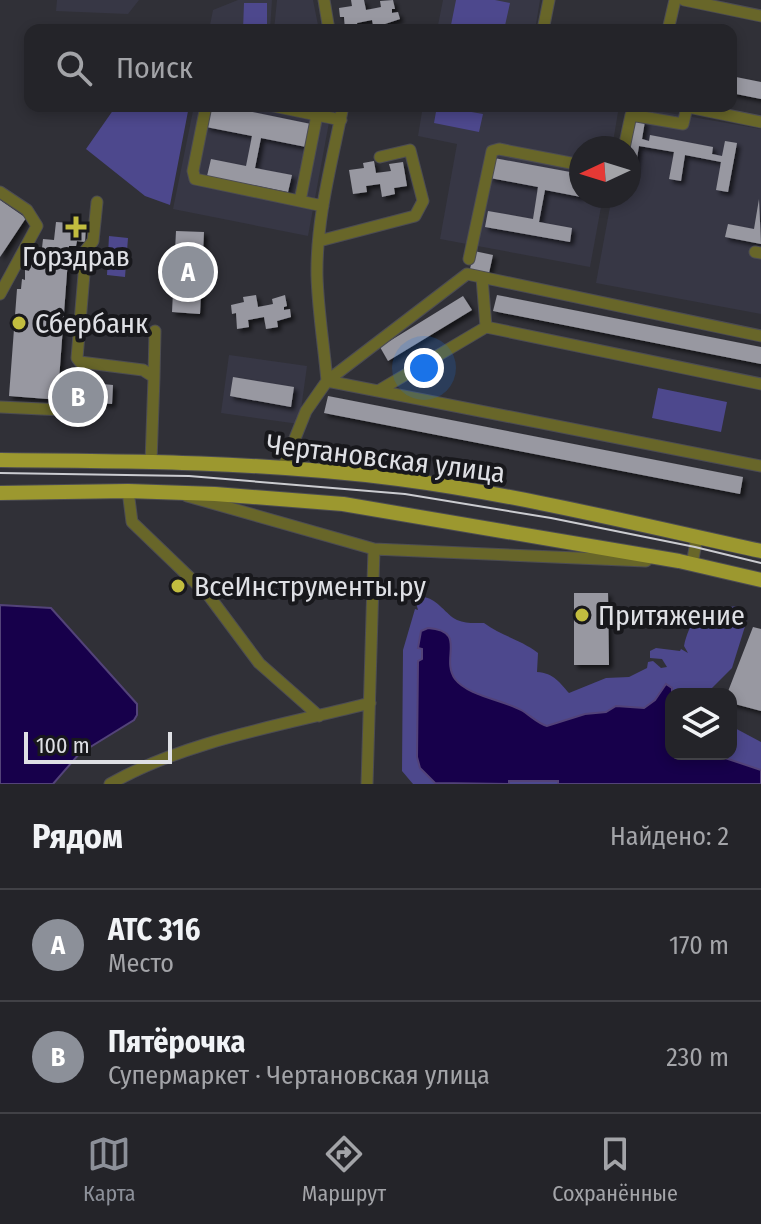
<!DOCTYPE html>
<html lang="ru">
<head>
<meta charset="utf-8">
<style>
	:root { --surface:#242429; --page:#303035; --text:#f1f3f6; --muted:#a3a4a8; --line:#414146; --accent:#8c9099 }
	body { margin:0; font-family:"Fira Sans Condensed",sans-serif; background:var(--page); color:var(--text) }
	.controls { position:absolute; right:24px; bottom:24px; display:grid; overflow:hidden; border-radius:16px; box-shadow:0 4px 12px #0003 }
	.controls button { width:72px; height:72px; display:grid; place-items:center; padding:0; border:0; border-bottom:2px solid var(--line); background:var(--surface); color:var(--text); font:40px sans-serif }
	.compass { position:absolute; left:569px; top:136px; width:72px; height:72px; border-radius:50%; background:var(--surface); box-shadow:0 4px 12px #0003; rotate:266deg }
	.scale { position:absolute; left:24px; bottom:20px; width:148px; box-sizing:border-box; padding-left:8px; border:4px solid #dfe0e5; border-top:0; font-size:22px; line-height:28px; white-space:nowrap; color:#dfe0e5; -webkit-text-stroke:6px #18181c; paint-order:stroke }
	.you { position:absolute; left:424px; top:368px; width:28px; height:28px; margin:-20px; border:6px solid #fff; border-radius:50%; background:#1a73e8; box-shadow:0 0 0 12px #1a73e833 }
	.badge { display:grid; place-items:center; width:52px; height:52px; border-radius:50%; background:var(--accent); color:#fff; font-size:26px; font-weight:700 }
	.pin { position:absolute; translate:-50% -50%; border:4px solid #fff; box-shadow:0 2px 8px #0006 }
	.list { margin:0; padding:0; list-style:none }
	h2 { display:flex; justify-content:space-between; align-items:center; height:104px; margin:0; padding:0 32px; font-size:34px }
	h2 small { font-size:26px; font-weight:400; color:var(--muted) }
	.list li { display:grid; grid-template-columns:52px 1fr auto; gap:24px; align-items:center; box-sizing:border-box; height:112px; padding:0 32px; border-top:2px solid var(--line) }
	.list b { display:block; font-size:30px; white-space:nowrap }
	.list p { margin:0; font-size:26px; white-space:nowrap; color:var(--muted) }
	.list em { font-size:26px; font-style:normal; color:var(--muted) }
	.icon { flex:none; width:44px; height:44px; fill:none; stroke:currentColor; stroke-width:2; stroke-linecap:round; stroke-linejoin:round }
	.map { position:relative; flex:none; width:761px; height:784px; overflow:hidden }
	.search { position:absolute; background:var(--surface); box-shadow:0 4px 12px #0003; left:24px; right:24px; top:24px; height:88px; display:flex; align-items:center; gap:20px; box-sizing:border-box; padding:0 28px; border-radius:16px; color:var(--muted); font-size:30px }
	.sheet { height:328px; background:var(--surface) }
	nav { display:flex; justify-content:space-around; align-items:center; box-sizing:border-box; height:112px; border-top:2px solid var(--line); background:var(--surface); font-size:22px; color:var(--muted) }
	nav a { display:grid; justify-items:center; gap:4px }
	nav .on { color:var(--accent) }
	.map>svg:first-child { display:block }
	.built { fill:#373745 }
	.green { fill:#4d488d }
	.water { fill:#17004b; stroke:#534379; stroke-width:2 }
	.building { fill:#9898a1; filter:url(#shadow) }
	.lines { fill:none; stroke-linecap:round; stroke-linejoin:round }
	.minor-casing { stroke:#4c4c53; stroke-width:13 }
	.major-casing { stroke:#4c4c53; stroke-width:16 }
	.minor { stroke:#686629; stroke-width:11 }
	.major { stroke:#9c982f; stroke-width:14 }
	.tram { stroke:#cbccd1; stroke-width:2 }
	.poi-dot { fill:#c2bd3f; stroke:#18181c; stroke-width:3 }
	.labels { text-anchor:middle; stroke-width:8; stroke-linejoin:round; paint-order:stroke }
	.poi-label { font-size:28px; fill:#dfe0e5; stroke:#18181c; text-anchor:start }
	.street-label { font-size:28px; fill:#dfe0e5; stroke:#18181c }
</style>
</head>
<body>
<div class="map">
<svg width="761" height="784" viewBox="0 0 761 784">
	<defs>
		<filter id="shadow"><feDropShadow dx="3.5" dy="3.5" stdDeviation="2" flood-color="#0009"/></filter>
	</defs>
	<rect width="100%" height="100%" fill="#303037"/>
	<path class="built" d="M57,0H139L128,14L56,11Z
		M238,0H272L270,30H209L213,10Z
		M277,0H313L319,30H274Z
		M443,0H540L535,30H437Z
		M194,106H332L308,236L173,209Z
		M423,106H619L612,148H581V196H603L590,267L440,239L457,144L418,136Z
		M629,106L761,129V314L596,283L612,196H629V148H621Z
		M229,355L307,366L299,424L221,413Z"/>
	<path class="green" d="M456,0H495L510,3L504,30H450Z
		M244,3H267V30H243Z
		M116,106H189L170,205L145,196L86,149Z
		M437,106L483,114L479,132L434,123Z
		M109,236L128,238L125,277L107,275Z
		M658,388L727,402L721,432L652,418Z
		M424,597C439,600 445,614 457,620C466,624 475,623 484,623C501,636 520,639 538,653L537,672C554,673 560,683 569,693L606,678L629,677L647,668L648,662L653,661L661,668L667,667L662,659L650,658V651L656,648L680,651L681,649L688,653L684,646C689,623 698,611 722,608C730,607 734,605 742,608L747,620L732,668L706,694H671V754H731V726L761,742V784H413L402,771L403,650L415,609L418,610L416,603Z"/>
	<path class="water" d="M0,605L51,608L137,704V715L134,720L79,754L53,784H0Z
		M428,628C468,631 440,658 455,679C468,696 503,700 521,710C530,715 537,723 547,726L585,714L606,712L616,706L644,708L655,700L666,684L672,688V694L671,754H713L761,770V784H558V781H509V784L435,783L420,768L417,757L418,661L422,659V649L418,648L421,631Z"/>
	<path class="building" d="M351,0H364L366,10L381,7L380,1L393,0L395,9H392V13L398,12L400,19L385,24L386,30H374L372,20L357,23L358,30H345L344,17H340L339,8L352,6Z
		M731,76L761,82V99L731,93Z
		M211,106H223L311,124L306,147L261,138L255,168L292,175L288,192L207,176L211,159L246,166L252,136L206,127Z
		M633,118L645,121L642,139L649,141L650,135L713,147L712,154L722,156L725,141L737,143L728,192L716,190L721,162L685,155L681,181L669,179L674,152L639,146L635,170L629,169Z
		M494,158L581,174V197L545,190L539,222L572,228L570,242L485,227L488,211L533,219L538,187L490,178Z
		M374,161L376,173L391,171L389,164L403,162L407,186L394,188L395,194L382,197L380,184L366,186L367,192L353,194L349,170L364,168L363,163Z
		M759,199L761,244L725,237L728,224L754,229Z
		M0,200L26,218L0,257Z
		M56,222L86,224L85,242L77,241L76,246H69L59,380L113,385L112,404L9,396L17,289H21L22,279L25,280V270L29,271L34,256H38L39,248H42L43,239L54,240Z
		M176,231L204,232L200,314L172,312Z
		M474,251L493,255L489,273L470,269Z
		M256,295L258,307L273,304L272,299L285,295L287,306L284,307V310L290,309L291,317L277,321L278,327L266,329L264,317L248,320L249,327L237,329L236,313L232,314L231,305L244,302L243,297Z
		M497,295L761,347V364L493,311Z
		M463,296L472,310L388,361L380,347Z
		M233,377L294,387L291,407L230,396Z
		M328,396L743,477L740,494L324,413Z
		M574,593H608L609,665H574Z
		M753,627L761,629V711L731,703V694H727Z"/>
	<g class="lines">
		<defs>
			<path id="minor" d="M324,0L329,30
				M684,0L761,16
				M543,30L549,0
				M668,30L675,0
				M206,106L193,171L195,179L323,206
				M273,106L341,120
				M343,106C332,162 316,219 317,276C318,311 324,346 327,381L761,466
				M683,106L761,122
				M624,148L631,115L683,124L687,107
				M0,192L27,210L37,226L0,294
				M300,201L317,115
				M97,202L93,241L86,250L77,358L80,362L143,370L154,377L151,462
				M319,241L415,216L423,201L410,150L380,157
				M755,252L761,253
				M469,259L492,151L499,149L581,165
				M486,327L761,384
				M154,377L155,331
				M378,391L486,327L482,278
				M0,407L63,410
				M283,468L306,411L327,381L467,274L761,336
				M128,491L132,522L209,596L259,663L319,716
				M187,496L374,549L646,561
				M692,564L697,537
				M110,784C187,740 284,725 370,703
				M367,784L374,549"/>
			<path id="major" d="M0,460C133,461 267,462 399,479C520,495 641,525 761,551
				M0,493L128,491L215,494L343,504L679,561L761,580"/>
		</defs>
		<use href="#minor" class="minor-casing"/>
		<use href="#major" class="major-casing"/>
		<use href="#minor" class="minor"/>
		<use href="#major" class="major"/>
		<path class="tram" d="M0,473L189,476L405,494L551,518L695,547L761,563"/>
	</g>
	<g class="poi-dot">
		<path d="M72 215h8v8h8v8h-8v8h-8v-8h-8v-8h8z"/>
		<circle cx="19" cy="323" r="8"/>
		<circle cx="178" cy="586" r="8"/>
		<circle cx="582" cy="615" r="8"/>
	</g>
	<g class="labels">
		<g class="poi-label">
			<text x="76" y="266" text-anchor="middle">Горздрав</text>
			<text x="35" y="333">Сбербанк</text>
			<text x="194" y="596">ВсеИнструменты.ру</text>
			<text x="598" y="625">Притяжение</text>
		</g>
		<g class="street-label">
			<text transform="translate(386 458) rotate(7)" y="10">Чертановская улица</text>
		</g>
	</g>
</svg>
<div class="controls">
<button><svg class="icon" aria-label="layers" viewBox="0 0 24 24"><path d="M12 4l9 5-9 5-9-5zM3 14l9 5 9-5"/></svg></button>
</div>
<svg class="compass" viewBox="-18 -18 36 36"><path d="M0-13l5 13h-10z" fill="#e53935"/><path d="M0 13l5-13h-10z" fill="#a3a4a8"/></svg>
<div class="scale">100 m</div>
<div class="you"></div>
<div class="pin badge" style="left:188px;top:272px">A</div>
<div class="pin badge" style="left:78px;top:397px">B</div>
<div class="search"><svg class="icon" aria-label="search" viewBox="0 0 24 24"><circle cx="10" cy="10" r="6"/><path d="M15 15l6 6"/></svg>Поиск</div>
</div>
<section class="sheet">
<h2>Рядом<small>Найдено: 2</small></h2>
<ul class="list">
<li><span class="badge">A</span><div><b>АТС 316</b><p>Место</p></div><em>170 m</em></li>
<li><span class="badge">B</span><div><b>Пятёрочка</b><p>Супермаркет · Чертановская улица</p></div><em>230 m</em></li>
</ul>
</section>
<nav>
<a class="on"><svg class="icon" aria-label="map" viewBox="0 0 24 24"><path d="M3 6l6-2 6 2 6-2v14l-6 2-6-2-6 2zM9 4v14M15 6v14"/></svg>Карта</a>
<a><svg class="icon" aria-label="directions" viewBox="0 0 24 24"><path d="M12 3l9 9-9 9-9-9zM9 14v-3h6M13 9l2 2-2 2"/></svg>Маршрут</a>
<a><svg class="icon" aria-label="saved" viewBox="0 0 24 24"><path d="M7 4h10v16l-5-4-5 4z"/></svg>Сохранённые</a>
</nav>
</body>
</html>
